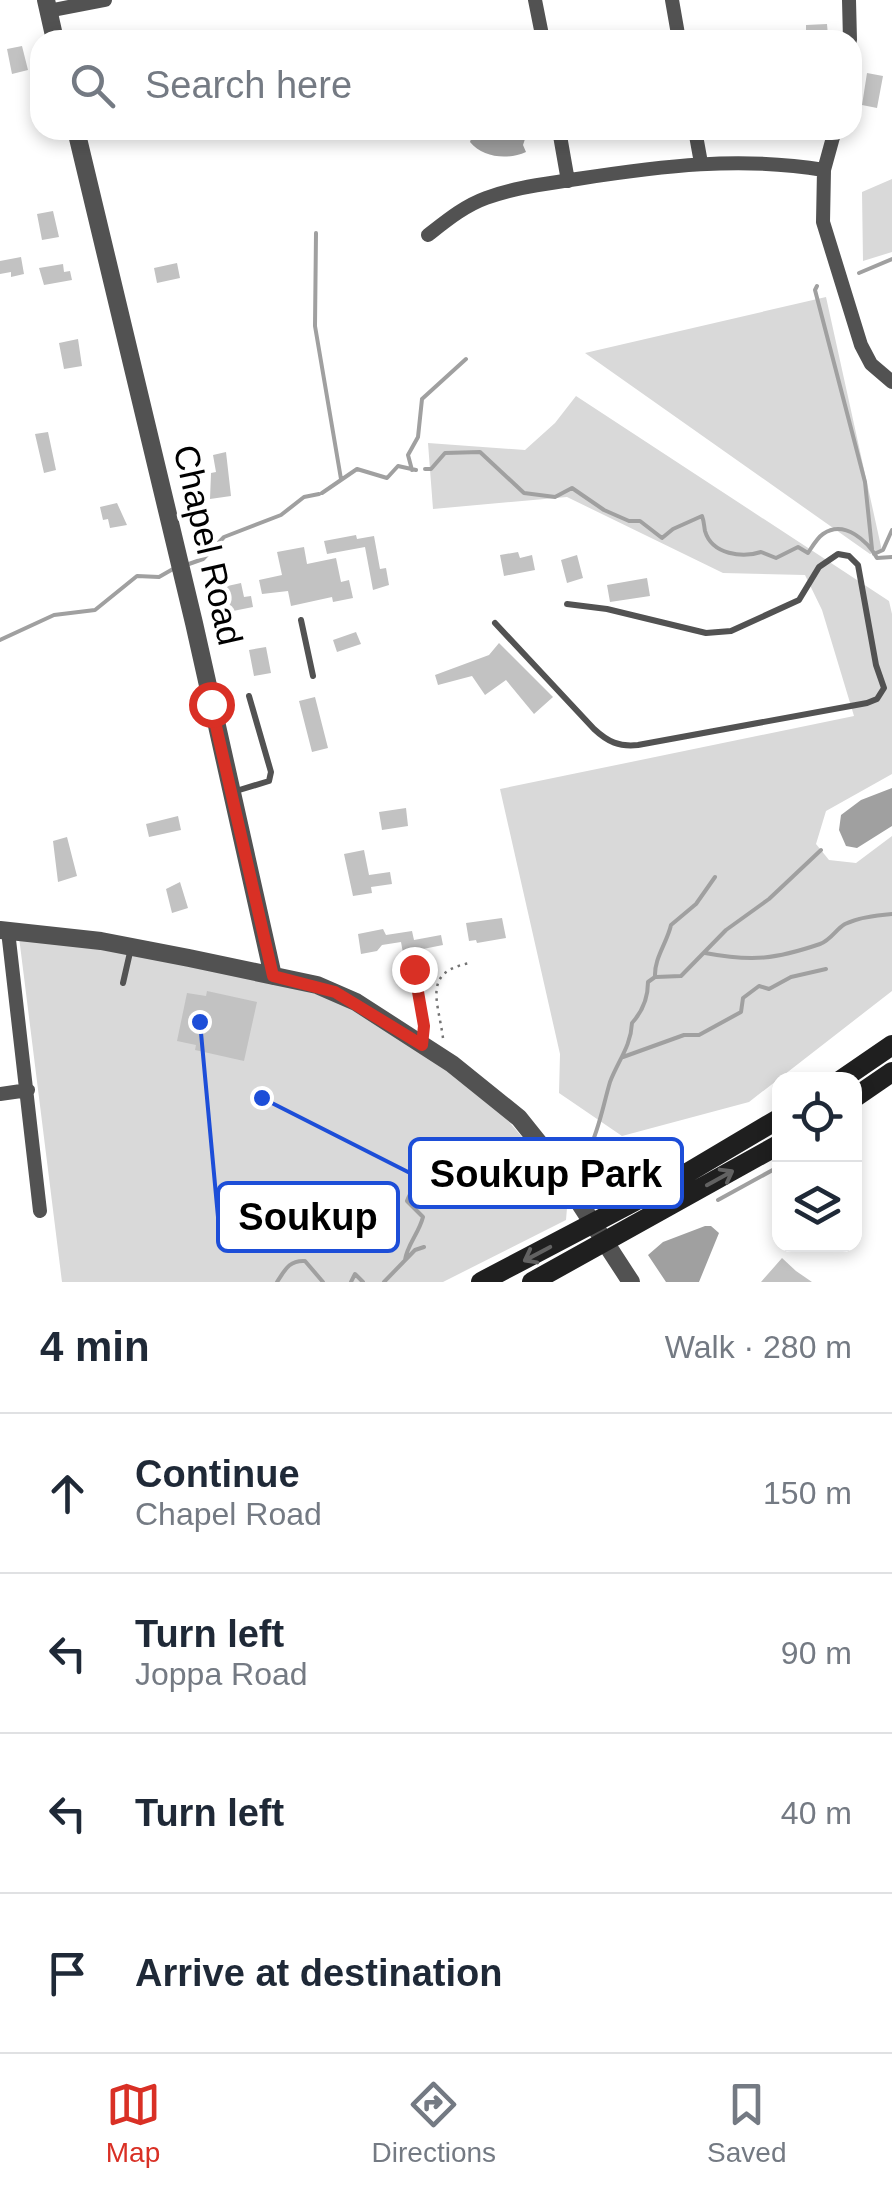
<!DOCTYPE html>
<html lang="en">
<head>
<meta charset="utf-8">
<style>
	:root { --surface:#fff; --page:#f2f2f3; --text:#1f2937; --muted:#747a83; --line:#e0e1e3; --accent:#d93025 }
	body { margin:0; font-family:Arial,sans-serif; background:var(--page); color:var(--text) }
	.controls { position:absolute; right:30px; bottom:30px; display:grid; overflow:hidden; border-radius:20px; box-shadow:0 5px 15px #0003 }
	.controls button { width:90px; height:90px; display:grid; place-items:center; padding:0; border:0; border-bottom:2px solid var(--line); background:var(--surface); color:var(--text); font:50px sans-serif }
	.stop { position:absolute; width:30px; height:30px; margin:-22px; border:8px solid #d93025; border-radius:50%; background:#fff }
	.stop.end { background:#d93025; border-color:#fff; box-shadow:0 2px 10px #0008 }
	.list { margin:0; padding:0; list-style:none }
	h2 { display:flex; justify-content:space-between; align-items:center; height:130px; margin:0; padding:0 40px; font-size:42px }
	h2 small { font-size:32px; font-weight:400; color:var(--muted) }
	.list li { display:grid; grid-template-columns:65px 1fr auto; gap:30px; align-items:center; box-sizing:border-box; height:160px; padding:0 40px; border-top:2px solid var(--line) }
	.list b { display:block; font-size:38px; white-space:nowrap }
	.list p { margin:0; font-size:32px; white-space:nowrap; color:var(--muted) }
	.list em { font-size:32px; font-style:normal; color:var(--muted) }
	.icon { flex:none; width:55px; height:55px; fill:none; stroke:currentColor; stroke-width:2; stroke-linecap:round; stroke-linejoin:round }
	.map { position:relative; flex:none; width:892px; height:1282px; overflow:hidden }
	.search { position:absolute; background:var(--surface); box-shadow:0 5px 15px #0003; left:30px; right:30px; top:30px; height:110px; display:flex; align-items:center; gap:25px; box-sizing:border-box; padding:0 35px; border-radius:30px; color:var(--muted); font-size:38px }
	.sheet { height:770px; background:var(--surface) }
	nav { display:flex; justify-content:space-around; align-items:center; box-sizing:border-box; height:140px; border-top:2px solid var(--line); background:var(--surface); font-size:28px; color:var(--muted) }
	nav a { display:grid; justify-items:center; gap:5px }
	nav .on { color:var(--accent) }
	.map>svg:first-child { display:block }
	.green { fill:#d9d9d9 }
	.water { fill:#a0a0a0 }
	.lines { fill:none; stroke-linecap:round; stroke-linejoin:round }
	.stream { stroke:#a0a0a0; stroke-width:4 }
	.building { fill:#c2c2c2 }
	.path { stroke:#747474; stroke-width:2.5; stroke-dasharray:2.5 5; stroke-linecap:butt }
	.service { stroke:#525252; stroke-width:6 }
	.minor { stroke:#525252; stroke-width:14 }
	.tertiary { stroke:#525252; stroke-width:18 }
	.secondary { stroke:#1f1f1f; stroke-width:20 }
	.oneway { stroke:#626262 }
	.route { stroke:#d93025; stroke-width:12 }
	.labels { text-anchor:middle; stroke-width:9; stroke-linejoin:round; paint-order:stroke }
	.street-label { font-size:35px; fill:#000; stroke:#fff }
	.leader { fill:none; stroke:#1d4ed8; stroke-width:4 }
	.callout-dot { fill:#1d4ed8; stroke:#fff; stroke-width:4 }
	.callout { fill:#fff; stroke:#1d4ed8; stroke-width:4 }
	.callout-label { font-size:38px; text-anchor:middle; font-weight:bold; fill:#000 }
</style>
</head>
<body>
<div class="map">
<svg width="892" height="1282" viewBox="0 0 892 1282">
	<rect width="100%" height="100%" fill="#fff"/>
	<path class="green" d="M892,179V252L863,261L862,192Z
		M826,297L882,551L870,554L585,353Z
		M576,396L889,601L892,614V774L826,811L816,844L829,860L856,863L892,836V991L749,1102L622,1136L559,1093L560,1054L500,789L854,716L822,610L805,575L723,573L567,497L433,509L428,443L525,450L555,423Z
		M19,937L63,941L305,989L338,1001L405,1039L500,1111L528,1144L567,1208L566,1220L443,1282H62Z"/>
	<path class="water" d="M474,130H528L523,145L526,152C508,160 483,158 470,142Z
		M892,788V826L857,848L846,846L839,830L841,815L861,800Z
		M705,1226H711L719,1233L699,1282H666L648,1255L663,1242Z"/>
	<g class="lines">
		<path class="stream" d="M316,233L315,326L341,479
			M859,273L892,259
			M817,286L815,290L865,482L872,549
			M425,469H431L445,453L480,452L524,493L555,497L572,488L604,510L629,521H640L662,538L673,529L702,516C704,521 704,526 705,531C712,555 743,558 761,552L776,558L798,547L808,553C812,547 817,538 823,534C845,519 868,542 877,558L892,557
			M412,470L408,455L418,437L422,399L466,359
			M322,493L357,469L387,478L398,466L416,470
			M874,554L883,550L892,530
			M186,565L203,559L224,537L281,515L304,497L319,494
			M0,640L54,615L95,610L137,576L159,577L173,569
			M705,953C753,962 776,959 820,944C831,940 836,929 845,924C858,918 878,915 892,914
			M656,977L681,976L726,930L769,899L821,850
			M623,1057L684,1035H699L741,1012L743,998L759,986L769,989L791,977L826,969
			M579,1152H584L610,1187
			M584,1152H588C599,1130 603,1106 610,1082C618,1061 631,1046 632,1023C642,1012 648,997 648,982L655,977C654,958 667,943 671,925L696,904L715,877
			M718,1200L780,1166
			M405,1260C407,1245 419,1233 423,1217L407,1201C409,1195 413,1190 415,1184C421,1166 407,1157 428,1143L459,1147L487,1146
			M277,1282C285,1270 289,1260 305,1261L323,1282
			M351,1282L355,1274L363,1282
			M384,1282L415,1250L424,1247"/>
	</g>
	<path class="building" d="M827,24L828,36H824V40H806V25Z
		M22,46L28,70L12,74L7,49Z
		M867,73L883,76L877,108L862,105Z
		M53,211L59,237L42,240L37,214Z
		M21,257L24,274L11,277V272L0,274V261Z
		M177,263L180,278L157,283L154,268Z
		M63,264L64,272L70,271L72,280L44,285L39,268Z
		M78,339L82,366L64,369L59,343Z
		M48,432L56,470L44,473L35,434Z
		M226,452L231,496L210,499L211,473L216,472L213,455Z
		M117,503L127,525L110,528L108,519L103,520L100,507Z
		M356,535L357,539L374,536L380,569L386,568L389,585L373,590L365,547L327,554L324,541Z
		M304,547L307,564L336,558L341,582L349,580L353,598L333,602L332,597L291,606L288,591L262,594L259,580L282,575L277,552Z
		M518,552L520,558L532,555L535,570L504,576L500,555Z
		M577,555L583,578L567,583L561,560Z
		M647,578L650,596L610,602L607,585Z
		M241,583L244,597L251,596L253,607L228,612L223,587Z
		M356,632L361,644L337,652L333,640Z
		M499,643L553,697L534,714L506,680L485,695L472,676L438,685L435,675L489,655Z
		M266,647L271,673L254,676L249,650Z
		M315,697L328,748L312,752L299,701Z
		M406,808L408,826L382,830L379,812Z
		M178,816L181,830L149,837L146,824Z
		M67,837L77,876L58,882L53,841Z
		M364,850L369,875L390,872L392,884L371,887L372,893L353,896L344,854Z
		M180,882L188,908L172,913L166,889Z
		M502,918L506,938L477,943L476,940L469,941L466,923Z
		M383,929L386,935L412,931L414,940L441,935L443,945L403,953L401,942L382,945L377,951L361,954L358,934Z
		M207,991L257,1002L244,1061L195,1050L196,1045L177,1041L187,993L206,996Z
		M782,1258L796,1271L812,1282H761Z"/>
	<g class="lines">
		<path class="path" d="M414,969L424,1027
			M443,1038C438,1000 422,972 470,963"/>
		<path class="service" d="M301,620L313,676
			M495,623L594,729C608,742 619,747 638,745L867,703L877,699L884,688L876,665L858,565L849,556L838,554L819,567L799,600L731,631L706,633L607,609L567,604
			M236,791L269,781L271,772L249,696
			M123,983L131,948"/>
		<path class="minor" d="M535,0L543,40
			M672,0L679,40
			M849,0L850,40
			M48,11L105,0
			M559,130L568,181
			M695,130L701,163
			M835,130L824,170L823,222L861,345L871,364L892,382
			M428,235C446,221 464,206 486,198C515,187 547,184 577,179C661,166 740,156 824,170
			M8,931L40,1211
			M0,1094L28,1090"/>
		<path class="tertiary" d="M46,0L55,40
			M76,130L194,623L273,976
			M0,930L101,941L189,958L317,985L356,1002L452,1064L519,1118L547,1153L631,1282"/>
		<path class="secondary" d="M841,1080L892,1045
			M854,1098L892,1072
			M481,1282L677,1179L780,1118
			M532,1282L780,1144"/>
	</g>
	<defs><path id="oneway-shaft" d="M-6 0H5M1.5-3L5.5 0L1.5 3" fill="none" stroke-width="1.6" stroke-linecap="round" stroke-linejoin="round" transform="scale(2.5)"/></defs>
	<g class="oneway">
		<use href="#oneway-shaft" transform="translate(720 1178) rotate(-29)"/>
		<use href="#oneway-shaft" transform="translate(537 1254) rotate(152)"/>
	</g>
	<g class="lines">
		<path class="route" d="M211,704L273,976L335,992L422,1045L424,1026L414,969"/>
	</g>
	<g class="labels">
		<g class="street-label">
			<text transform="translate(208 545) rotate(77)" y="12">Chapel Road</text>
		</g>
	</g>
	<path class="leader" d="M262 1098L410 1173M200 1022L218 1217"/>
	<g class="callout-dot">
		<circle cx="262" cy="1098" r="10"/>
		<circle cx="200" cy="1022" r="10"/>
	</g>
	<g class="callout">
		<rect x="410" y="1139" width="272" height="68" rx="10"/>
		<rect x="218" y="1183" width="180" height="68" rx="10"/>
	</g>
	<g class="callout-label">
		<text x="546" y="1187">Soukup Park</text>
		<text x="308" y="1230">Soukup</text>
	</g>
</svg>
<div class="controls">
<button><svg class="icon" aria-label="locate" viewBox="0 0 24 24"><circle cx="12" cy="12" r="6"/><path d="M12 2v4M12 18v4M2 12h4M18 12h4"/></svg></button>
<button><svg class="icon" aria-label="layers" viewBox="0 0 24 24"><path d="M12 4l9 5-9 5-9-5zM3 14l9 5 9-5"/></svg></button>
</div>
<div class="stop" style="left:211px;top:704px"></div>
<div class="stop end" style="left:414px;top:969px"></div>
<div class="search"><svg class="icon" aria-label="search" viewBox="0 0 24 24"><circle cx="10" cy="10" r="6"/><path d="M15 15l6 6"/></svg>Search here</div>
</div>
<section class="sheet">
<h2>4 min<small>Walk · 280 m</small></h2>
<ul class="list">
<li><svg class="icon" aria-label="ahead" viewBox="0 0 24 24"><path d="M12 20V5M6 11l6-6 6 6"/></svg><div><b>Continue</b><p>Chapel Road</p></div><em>150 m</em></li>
<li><svg class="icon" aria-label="left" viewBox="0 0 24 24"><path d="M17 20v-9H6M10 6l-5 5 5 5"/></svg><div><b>Turn left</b><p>Joppa Road</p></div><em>90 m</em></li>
<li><svg class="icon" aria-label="left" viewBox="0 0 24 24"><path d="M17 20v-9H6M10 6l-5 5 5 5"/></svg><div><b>Turn left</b></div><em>40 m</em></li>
<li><svg class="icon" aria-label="arrive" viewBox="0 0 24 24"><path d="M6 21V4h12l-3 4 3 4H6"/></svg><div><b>Arrive at destination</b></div></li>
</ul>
</section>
<nav>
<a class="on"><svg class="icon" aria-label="map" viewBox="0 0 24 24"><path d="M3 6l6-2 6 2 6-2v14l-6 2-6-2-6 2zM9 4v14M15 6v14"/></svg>Map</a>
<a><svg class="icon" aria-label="directions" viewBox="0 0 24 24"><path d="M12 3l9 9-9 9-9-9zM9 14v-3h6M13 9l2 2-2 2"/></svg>Directions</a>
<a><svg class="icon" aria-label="saved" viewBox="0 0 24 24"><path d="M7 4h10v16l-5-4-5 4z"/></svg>Saved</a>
</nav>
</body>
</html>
